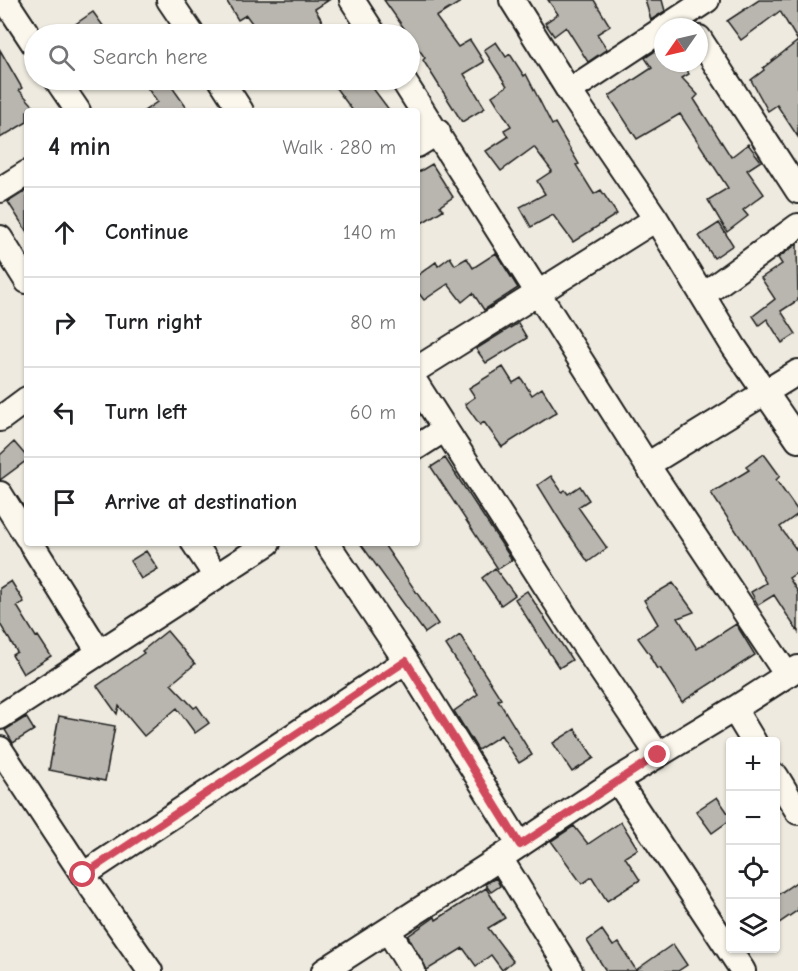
<!DOCTYPE html>
<html lang="en">
<head>
<meta charset="utf-8">
<style>
	:root { --surface:#fff; --page:#f2f2f2; --text:#202124; --muted:#757577; --line:#e0e0e0 }
	body { margin:0; font-family:"Comic Neue",sans-serif; background:var(--page); color:var(--text) }
	.controls { position:absolute; right:18px; bottom:18px; display:grid; overflow:hidden; border-radius:6px; box-shadow:0 2px 4px #0004 }
	.controls button { width:54px; height:54px; display:grid; place-items:center; padding:0; border:0; border-bottom:2px solid var(--line); background:var(--surface); color:var(--text); font:30px sans-serif }
	.compass { position:absolute; left:654px; top:18px; width:54px; height:54px; border-radius:50%; background:var(--surface); box-shadow:0 2px 4px #0004; rotate:236deg }
	.stop { position:absolute; width:18px; height:18px; margin:-14px; border:4px solid #d1495b; border-radius:50%; background:#fff }
	.stop.end { background:#d1495b; border-color:#fff; box-shadow:0 2px 6px #0008 }
	.list { margin:0; padding:0; list-style:none }
	h2 { display:flex; justify-content:space-between; align-items:center; height:78px; margin:0; padding:0 24px; font-size:26px }
	h2 small { font-size:20px; font-weight:400; color:var(--muted) }
	.list li { display:grid; grid-template-columns:39px 1fr auto; gap:18px; align-items:center; box-sizing:border-box; height:90px; padding:0 24px; border-top:2px solid var(--line) }
	.list b { display:block; font-size:22px; white-space:nowrap }
	.list em { font-size:20px; font-style:normal; color:var(--muted) }
	.icon { flex:none; width:33px; height:33px; fill:none; stroke:currentColor; stroke-width:2; stroke-linecap:round; stroke-linejoin:round }
	.map { position:relative; flex:none; width:798px; height:971px; overflow:hidden }
	.search { position:absolute; background:var(--surface); box-shadow:0 2px 4px #0004; left:24px; top:24px; width:396px; height:66px; display:flex; align-items:center; gap:15px; box-sizing:border-box; padding:0 21px; border-radius:33px; color:var(--muted); font-size:22px }
	.panel { position:absolute; background:var(--surface); box-shadow:0 2px 4px #0004; left:24px; top:108px; width:396px; height:438px; border-radius:6px }
	.map>svg:first-child { display:block }
	.building { fill:#b9b6af; stroke:#1c1c1c; stroke-width:1.5 }
	.lines { fill:none; stroke-linecap:round; stroke-linejoin:round }
	.minor-casing { stroke:#1c1c1c; stroke-width:28 }
	.minor { stroke:#fbf7ec; stroke-width:24 }
	.route { stroke:#d1495b; stroke-width:8 }
</style>
</head>
<body>
<div class="map">
<svg width="798" height="971" viewBox="0 0 798 971">
	<rect width="100%" height="100%" fill="#eeeadf"/>
	<filter id="ink" filterUnits="userSpaceOnUse"><feTurbulence type="fractalNoise" baseFrequency=".0167" numOctaves="2"/><feDisplacementMap in="SourceGraphic" scale="12" xChannelSelector="R" yChannelSelector="G"/><feConvolveMatrix kernelMatrix="1 2 1 2 8 2 1 2 1" color-interpolation-filters="sRGB"/></filter>
	<g filter="url(#ink)">
		<path class="building" d="M226,0H329L315,9L330,34H260L246,15L238,20Z
			M384,0H464L436,17L458,47L470,40L484,62L464,74L485,108L462,122L423,60L425,58Z
			M548,0H594L610,26L597,34L607,49L588,62L566,27L554,36L545,23L558,14Z
			M645,0H662L665,11L651,20Z
			M759,0H798V41L780,11L741,40L727,21Z
			M93,12L109,34H61Z
			M798,41V137L777,105L768,111L751,80L764,70L763,68Z
			M496,42L506,57L510,54L524,76L526,74L552,125L555,123L579,164L576,165L594,194L601,190L617,214L573,242L553,215L531,227L520,207L545,194L537,181L552,171L534,147L501,171L486,151L508,137L504,130L511,126L492,96L507,86L484,50Z
			M663,46V63H683L689,74L682,78L698,95L694,99L731,157L748,144L761,161L747,170L764,194L743,210L748,216L727,232L708,200L728,188L680,114L637,139L609,96L652,68L645,58Z
			M0,50L22,88L19,90L38,111H27V122L0,138Z
			M142,80H167L189,111H144L157,102Z
			M330,80H356L361,88L369,83L390,111H353Z
			M432,164L453,197L440,206L443,210L417,226V173Z
			M27,190V232L8,202Z
			M719,223L733,245L714,258L699,236Z
			M797,244L798,300L781,311L796,334L782,343L767,319L759,325L753,316L775,299L761,278L782,264L778,258Z
			M496,253L518,288L484,310L473,293L462,302L448,284L424,300L417,291V276L436,262L438,266L450,257L455,265L467,258L473,268Z
			M518,323L527,338L486,363L476,349Z
			M503,367L513,383L521,378L532,395L542,388L557,412L502,447L484,422L480,425L465,404L475,397L469,388Z
			M14,442L27,457V460L0,480V455Z
			M764,454L780,476L776,480L798,511V514L780,527L798,552V572L789,578L798,592V632L774,595L758,605L751,592L766,583L748,549L711,493L749,470L746,467Z
			M445,458L512,560L498,569L431,467Z
			M551,476L562,492L565,490L568,494L580,486L589,500L578,507L607,548L588,562L564,527L538,485Z
			M360,543H383L438,624L425,633Z
			M146,551L158,569L141,579L130,561Z
			M495,568L515,595L501,605L482,578Z
			M11,581L24,602L17,606L36,637L38,636L51,656L23,674L12,655L17,652L0,624V588Z
			M673,583L694,612L678,618L697,649L736,624L755,655L682,702L660,668L657,669L650,657L651,656L638,638L658,624L644,600Z
			M527,591L572,660L559,668L515,599Z
			M167,631L195,664L171,684L194,708L197,706L209,723L195,733L177,708L144,736L119,706L117,714L97,686L144,653L142,651Z
			M460,635L501,699L498,700L532,755L519,763L501,735L478,750L454,711L478,694L446,645Z
			M59,716L115,726L105,781L49,770Z
			M26,717L34,730L13,743L5,730Z
			M575,729L594,758L572,772L553,743Z
			M717,797L730,816V820L712,833L696,811Z
			M621,822L638,849L625,857L640,880L607,901L592,877L582,884L551,841L574,826L588,844Z
			M496,878L500,886L491,892L485,884Z
			M798,881V910L776,925V896Z
			M486,888L505,918L488,928L513,961L502,970L491,955L476,966L463,948L427,970L408,936L435,917L436,920Z
			M602,930L613,946L619,943L636,970L673,944L687,965L678,971H606L587,941Z"/>
		<g class="lines">
			<defs>
				<path id="minor" d="M5,0L34,44
					M169,0L192,34
					M352,0L374,34
					M512,0L569,91L656,219L734,347L798,440
					M666,27L707,0
					M699,38L798,191
					M57,80L78,111
					M221,80L241,111
					M403,80L647,465L787,675
					M569,91L663,29
					M417,145L438,132
					M0,190L27,173
					M0,238L27,281
					M703,295L798,226
					M417,369L656,219
					M417,385L568,621L658,755
					M0,419L27,399
					M417,447L445,429
					M647,465L798,372
					M0,494L27,537
					M31,543L99,652
					M194,543L216,576
					M327,543L406,661L520,845
					M734,709L754,742
					M0,717L268,543
					M0,749L83,875L150,971
					M776,776L798,812
					M617,780L743,971
					M500,858L570,971
					M83,875L406,661
					M388,930L413,971
					M324,971L500,858L617,780L734,709L798,668"/>
			</defs>
			<use href="#minor" class="minor-casing"/>
			<use href="#minor" class="minor"/>
		</g>
	</g>
	<g class="lines" filter="url(#ink)">
		<path class="route" d="M83,875L406,661L520,845L658,755"/>
	</g>
</svg>
<div class="controls">
<button>+</button>
<button>−</button>
<button><svg class="icon" aria-label="locate" viewBox="0 0 24 24"><circle cx="12" cy="12" r="6"/><path d="M12 2v4M12 18v4M2 12h4M18 12h4"/></svg></button>
<button><svg class="icon" aria-label="layers" viewBox="0 0 24 24"><path d="M12 4l9 5-9 5-9-5zM3 14l9 5 9-5"/></svg></button>
</div>
<svg class="compass" viewBox="-18 -18 36 36"><path d="M0-13l5 13h-10z" fill="#e53935"/><path d="M0 13l5-13h-10z" fill="#757577"/></svg>
<div class="stop" style="left:83px;top:875px"></div>
<div class="stop end" style="left:658px;top:755px"></div>
<div class="search"><svg class="icon" aria-label="search" viewBox="0 0 24 24"><circle cx="10" cy="10" r="6"/><path d="M15 15l6 6"/></svg>Search here</div>
<section class="panel">
<h2>4 min<small>Walk · 280 m</small></h2>
<ul class="list">
<li><svg class="icon" aria-label="ahead" viewBox="0 0 24 24"><path d="M12 20V5M6 11l6-6 6 6"/></svg><div><b>Continue</b></div><em>140 m</em></li>
<li><svg class="icon" aria-label="right" viewBox="0 0 24 24"><path d="M7 20v-9h11M14 6l5 5-5 5"/></svg><div><b>Turn right</b></div><em>80 m</em></li>
<li><svg class="icon" aria-label="left" viewBox="0 0 24 24"><path d="M17 20v-9H6M10 6l-5 5 5 5"/></svg><div><b>Turn left</b></div><em>60 m</em></li>
<li><svg class="icon" aria-label="arrive" viewBox="0 0 24 24"><path d="M6 21V4h12l-3 4 3 4H6"/></svg><div><b>Arrive at destination</b></div></li>
</ul>
</section>
</div>
</body>
</html>
